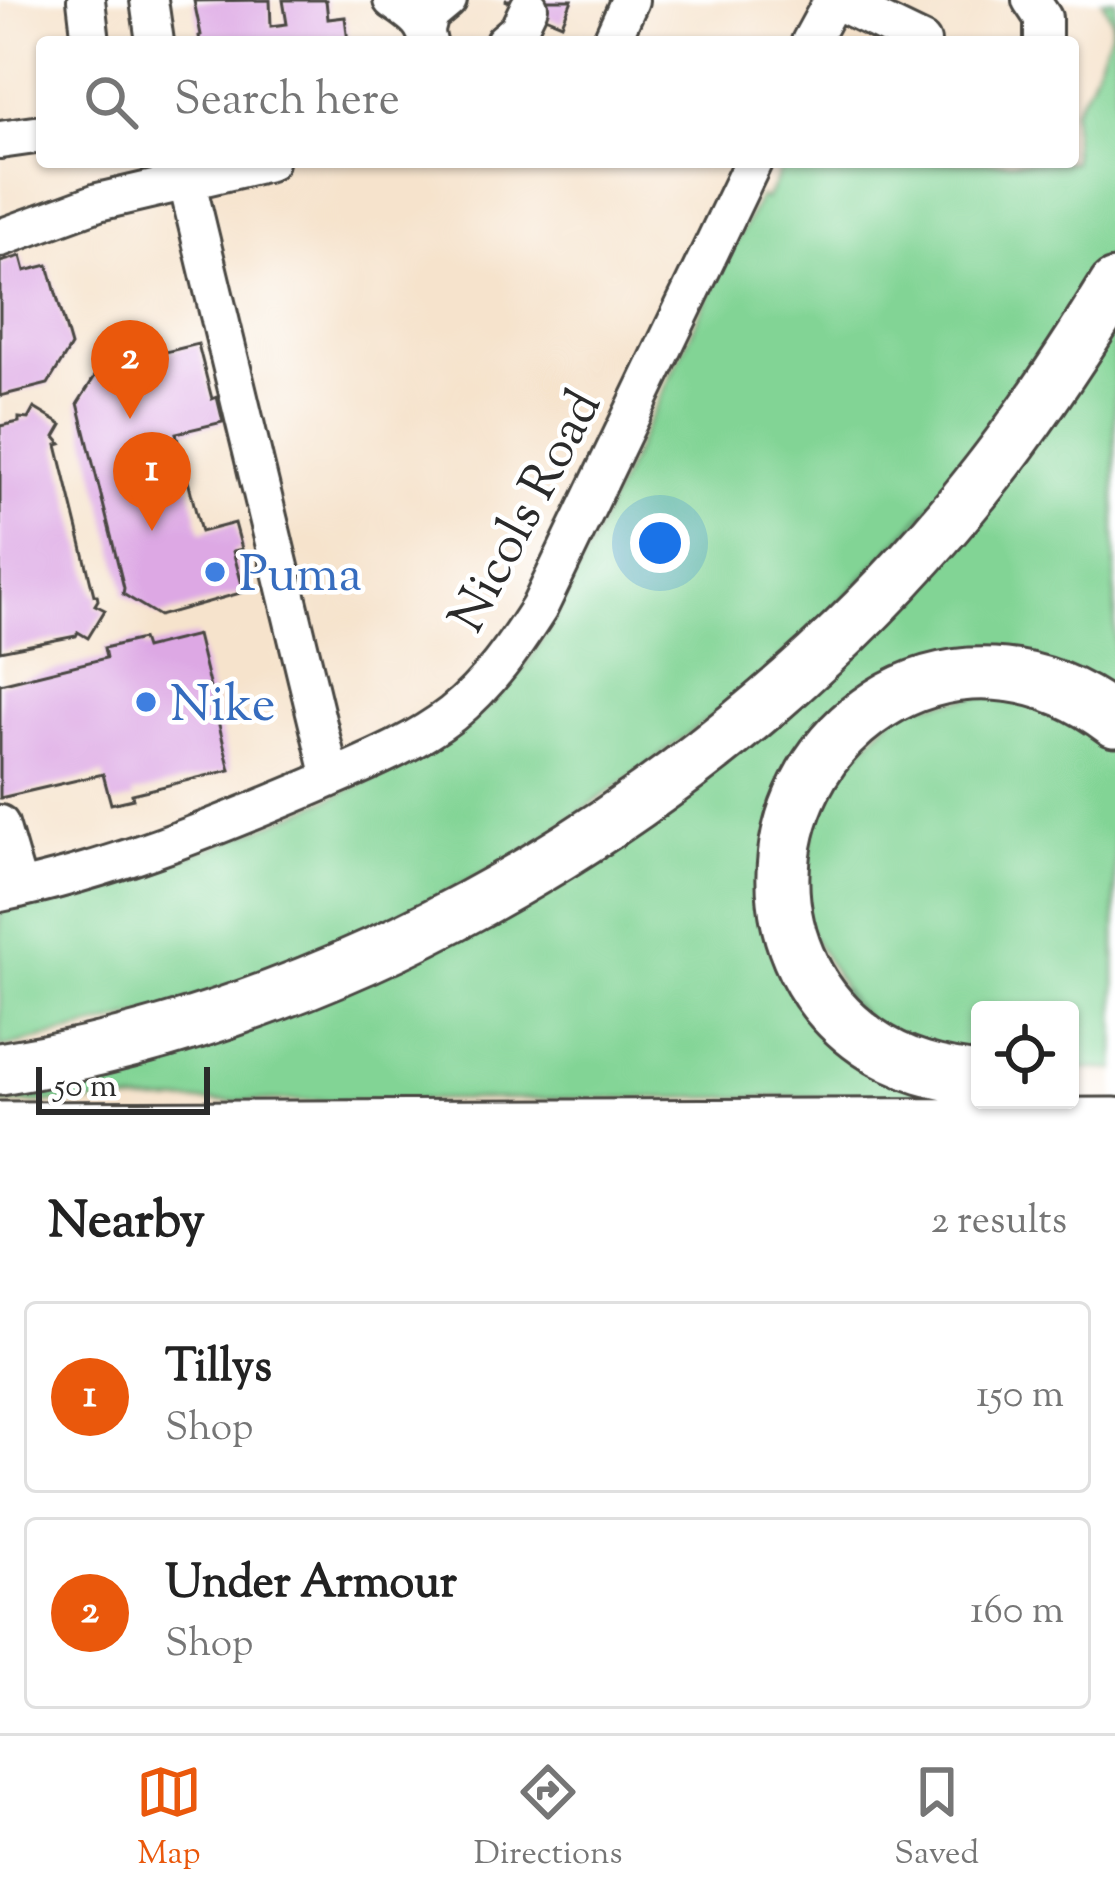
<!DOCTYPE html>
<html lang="en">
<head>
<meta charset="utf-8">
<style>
	:root { --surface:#fff; --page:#f6f6f6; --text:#222; --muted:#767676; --line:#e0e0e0; --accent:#ea580c }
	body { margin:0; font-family:"Sorts Mill Goudy",serif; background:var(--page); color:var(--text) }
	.controls { position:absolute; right:36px; bottom:36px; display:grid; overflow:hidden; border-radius:12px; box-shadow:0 3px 9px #0004 }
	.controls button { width:108px; height:108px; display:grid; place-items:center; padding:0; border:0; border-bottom:3px solid var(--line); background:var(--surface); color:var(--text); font:60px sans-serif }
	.scale { position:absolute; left:36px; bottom:30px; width:174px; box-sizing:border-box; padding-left:12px; border:6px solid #2b2b2b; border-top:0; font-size:33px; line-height:42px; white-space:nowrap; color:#2b2b2b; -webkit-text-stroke:9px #fff; paint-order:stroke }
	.you { position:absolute; left:660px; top:543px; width:42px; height:42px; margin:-30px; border:9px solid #fff; border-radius:50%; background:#1a73e8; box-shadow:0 0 0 18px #1a73e833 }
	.badge { display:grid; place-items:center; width:78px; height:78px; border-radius:50%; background:var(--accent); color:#fff; font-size:39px; font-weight:700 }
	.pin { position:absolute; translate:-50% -99px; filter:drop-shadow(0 3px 6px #0008) }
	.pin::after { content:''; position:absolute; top:63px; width:42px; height:36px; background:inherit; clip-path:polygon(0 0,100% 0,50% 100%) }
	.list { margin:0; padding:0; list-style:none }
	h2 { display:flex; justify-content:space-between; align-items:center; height:156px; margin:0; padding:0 48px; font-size:51px }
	h2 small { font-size:39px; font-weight:400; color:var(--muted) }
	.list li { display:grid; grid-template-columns:78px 1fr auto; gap:36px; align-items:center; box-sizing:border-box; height:192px; margin:0 24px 24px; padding:0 24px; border:3px solid var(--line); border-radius:12px }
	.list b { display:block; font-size:45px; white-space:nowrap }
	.list p { margin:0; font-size:39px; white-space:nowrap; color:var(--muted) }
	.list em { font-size:39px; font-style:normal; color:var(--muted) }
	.icon { flex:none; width:66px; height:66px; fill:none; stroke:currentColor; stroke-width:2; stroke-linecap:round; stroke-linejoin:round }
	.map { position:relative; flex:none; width:1115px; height:1145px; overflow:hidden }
	.search { position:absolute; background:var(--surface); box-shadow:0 3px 9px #0004; left:36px; right:36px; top:36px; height:132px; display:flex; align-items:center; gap:30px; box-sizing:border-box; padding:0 42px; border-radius:12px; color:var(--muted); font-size:45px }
	.sheet { height:588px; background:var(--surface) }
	nav { display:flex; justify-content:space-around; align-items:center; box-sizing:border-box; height:168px; border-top:3px solid var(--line); background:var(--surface); font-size:33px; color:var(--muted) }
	nav a { display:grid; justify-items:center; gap:6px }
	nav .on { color:var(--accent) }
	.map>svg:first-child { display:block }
	.green { fill:#82d495; stroke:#568060; stroke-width:3 }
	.building { fill:#dda8e4 }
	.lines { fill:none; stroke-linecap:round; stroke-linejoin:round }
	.minor-casing { stroke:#494743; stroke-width:42 }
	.highway-casing { stroke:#494743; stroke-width:57 }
	.minor { stroke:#fff; stroke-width:36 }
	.highway { stroke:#fff; stroke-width:51 }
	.shop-dot { fill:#3f7fe0; stroke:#fff; stroke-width:4.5 }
	.labels { text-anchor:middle; stroke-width:9; stroke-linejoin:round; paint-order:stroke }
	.street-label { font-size:51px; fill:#2b2b2b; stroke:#fff }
	.shop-label { font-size:51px; fill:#366cbe; stroke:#fff; text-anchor:start }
</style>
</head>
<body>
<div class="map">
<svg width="1115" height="1145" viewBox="0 0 1115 1145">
	<rect width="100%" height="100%" fill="#fff"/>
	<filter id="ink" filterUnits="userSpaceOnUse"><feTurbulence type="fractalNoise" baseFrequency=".00833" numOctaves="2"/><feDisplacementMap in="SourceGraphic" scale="24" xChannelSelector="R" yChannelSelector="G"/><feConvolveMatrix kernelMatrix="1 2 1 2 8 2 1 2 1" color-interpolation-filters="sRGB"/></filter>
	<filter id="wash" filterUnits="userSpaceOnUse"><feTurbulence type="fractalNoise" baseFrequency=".004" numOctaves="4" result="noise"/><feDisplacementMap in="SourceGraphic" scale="48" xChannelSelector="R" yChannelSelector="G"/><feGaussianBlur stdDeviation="2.7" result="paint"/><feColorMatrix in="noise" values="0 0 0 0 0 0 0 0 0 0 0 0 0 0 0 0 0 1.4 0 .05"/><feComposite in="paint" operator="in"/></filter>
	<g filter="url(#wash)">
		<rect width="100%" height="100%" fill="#f6e3cc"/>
		<path class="green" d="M1102,0H1115V247L1071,320L1009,412L873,572L745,691L647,765L516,857L323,953L160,1011L0,1048V911C114,886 225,846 331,798C382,775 432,752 476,717C515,686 541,644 564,600L721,270L760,197L766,200L785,162H1073V111L1091,82L1111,30L1112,20Z
			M1115,312V701L872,689L768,914L939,1093L913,1096L0,1103V1081L625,827Z
			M1019,691L1115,740V1070L1070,1068V1010H980V1064L863,1020L803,921L815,797L901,708Z"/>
		<g id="blocks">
			<path class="building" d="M270,0L271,26L287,24L283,0H326L328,19L345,17L348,42H200L199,36L201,35L194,1Z
				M505,0H572L562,24Z
				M21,256L25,271L48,265L71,346L48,384L0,396V262Z
				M198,344L212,399L217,397L223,422L176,433L201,532L235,523L242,549L233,551L244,592L159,616L123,594L124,588L78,403L102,365L136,356L137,359Z
				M34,408L62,425L55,437L61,444L57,445L94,595H97L98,600L95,605L105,610L88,638L78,632L76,636L0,651V426L19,422V418L28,419Z
				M197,635L230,770L132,794L133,799L111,804L103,774L0,798V684L106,658L104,648L142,639L145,648Z"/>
		</g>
	</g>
	<g filter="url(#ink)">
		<use href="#blocks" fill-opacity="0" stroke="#494743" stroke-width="3"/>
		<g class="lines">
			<defs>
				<path id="minor" d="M86,0L91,42
					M149,0L155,42
					M392,0C409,13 424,19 428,42
					M835,0L922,42
					M1031,0L1043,18V42
					M426,30L430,15L448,0
					M504,42L518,30L529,7
					M611,42L630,0
					M810,42L833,0
					M0,140L42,134
					M182,162L331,778
					M0,238L98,202L269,162
					M0,824L19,889
					M0,893C108,871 212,829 313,786C360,765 411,746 452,714C489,684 514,647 539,608L753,162"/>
				<path id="highway" d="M0,1069C371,1009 727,790 965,501C1021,433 1069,361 1115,286
					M980,1079C940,1075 902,1066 868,1042C752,961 757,794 868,712C899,689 932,677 970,674C1024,671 1072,688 1115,721
					M0,1128L1115,1124"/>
			</defs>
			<use href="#minor" class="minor-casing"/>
			<use href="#highway" class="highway-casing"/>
			<use href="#minor" class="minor"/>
			<use href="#highway" class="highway"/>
		</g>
	</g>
	<g class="shop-dot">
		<circle cx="215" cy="572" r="12"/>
		<circle cx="146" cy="702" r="12"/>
	</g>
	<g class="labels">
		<g class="street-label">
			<text transform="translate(523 510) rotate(-62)" y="18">Nicols Road</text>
		</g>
		<g class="shop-label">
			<text x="239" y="590">Puma</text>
			<text x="170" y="720">Nike</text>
		</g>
	</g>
</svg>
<div class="controls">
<button><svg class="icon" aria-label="locate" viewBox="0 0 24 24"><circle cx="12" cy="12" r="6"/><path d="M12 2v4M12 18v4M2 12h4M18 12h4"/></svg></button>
</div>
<div class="scale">50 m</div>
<div class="you"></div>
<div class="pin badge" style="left:152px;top:531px">1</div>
<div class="pin badge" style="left:130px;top:419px">2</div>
<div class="search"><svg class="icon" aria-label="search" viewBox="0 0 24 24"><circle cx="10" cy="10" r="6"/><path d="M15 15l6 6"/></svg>Search here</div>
</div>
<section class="sheet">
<h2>Nearby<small>2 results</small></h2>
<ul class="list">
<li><span class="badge">1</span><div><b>Tillys</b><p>Shop</p></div><em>150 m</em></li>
<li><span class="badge">2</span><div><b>Under Armour</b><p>Shop</p></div><em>160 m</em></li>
</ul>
</section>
<nav>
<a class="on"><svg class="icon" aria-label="map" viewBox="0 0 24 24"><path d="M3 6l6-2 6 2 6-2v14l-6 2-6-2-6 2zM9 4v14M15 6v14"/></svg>Map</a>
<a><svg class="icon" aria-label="directions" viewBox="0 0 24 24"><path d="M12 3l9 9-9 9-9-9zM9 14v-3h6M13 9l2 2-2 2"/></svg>Directions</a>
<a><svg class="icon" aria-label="saved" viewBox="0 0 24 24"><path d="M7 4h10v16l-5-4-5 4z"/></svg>Saved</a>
</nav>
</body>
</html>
